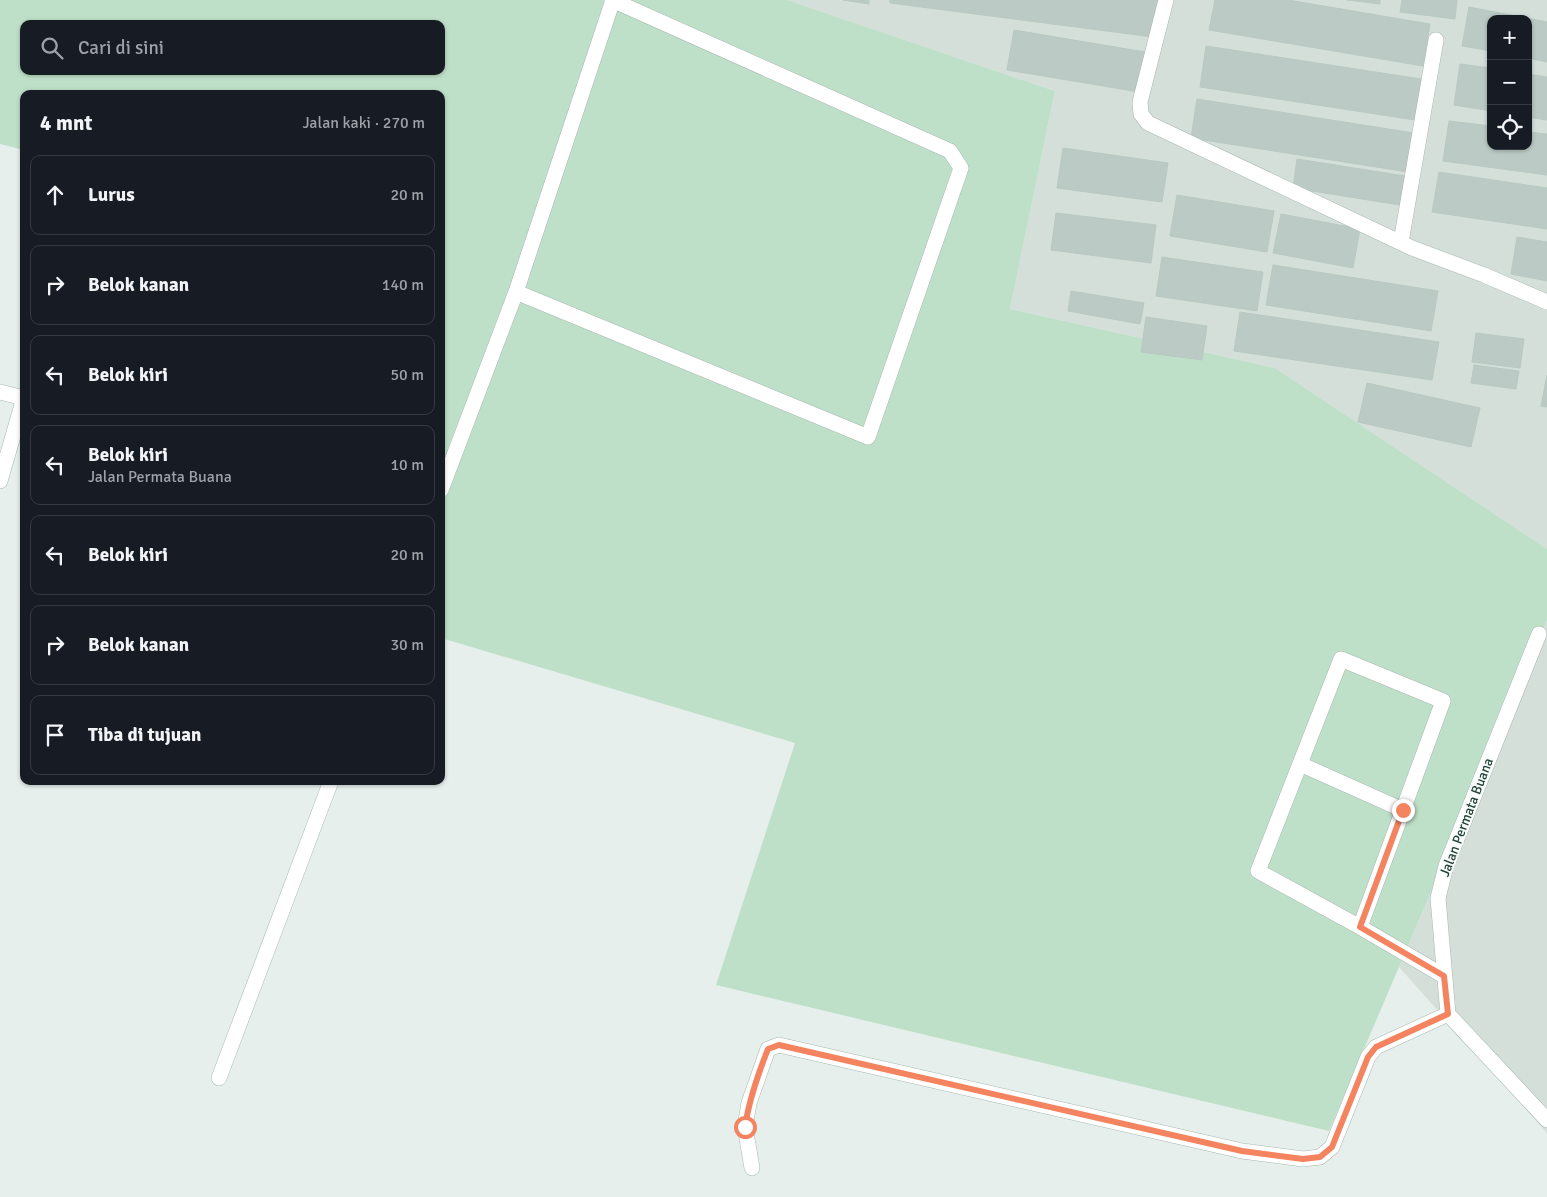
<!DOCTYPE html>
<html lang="id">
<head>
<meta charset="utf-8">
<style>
	:root { --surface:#171b24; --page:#20242c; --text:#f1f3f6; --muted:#9ea1a6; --line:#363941 }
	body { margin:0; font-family:Signika,sans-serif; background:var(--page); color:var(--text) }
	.controls { position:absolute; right:15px; top:15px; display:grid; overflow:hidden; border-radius:10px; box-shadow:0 1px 4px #0004 }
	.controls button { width:45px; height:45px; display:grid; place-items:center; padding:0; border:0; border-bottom:1px solid var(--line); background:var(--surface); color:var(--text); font:25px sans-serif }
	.stop { position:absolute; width:15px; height:15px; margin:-11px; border:4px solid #f4845f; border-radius:50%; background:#fff }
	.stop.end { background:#f4845f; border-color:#fff; box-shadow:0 1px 5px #0008 }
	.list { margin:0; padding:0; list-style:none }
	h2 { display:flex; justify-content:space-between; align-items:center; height:65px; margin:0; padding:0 20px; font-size:21px }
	h2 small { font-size:16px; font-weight:400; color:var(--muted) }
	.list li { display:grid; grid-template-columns:32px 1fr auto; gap:15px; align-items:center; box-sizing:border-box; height:80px; margin:0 10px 10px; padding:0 10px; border:1px solid var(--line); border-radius:10px }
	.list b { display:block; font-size:19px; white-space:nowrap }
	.list p { margin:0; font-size:16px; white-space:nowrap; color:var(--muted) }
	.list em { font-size:16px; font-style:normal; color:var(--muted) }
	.icon { flex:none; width:28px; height:28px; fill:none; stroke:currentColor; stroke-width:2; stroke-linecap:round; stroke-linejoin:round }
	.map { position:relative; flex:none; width:1547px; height:1197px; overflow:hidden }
	.search { position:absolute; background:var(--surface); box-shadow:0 1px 4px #0004; left:20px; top:20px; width:425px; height:55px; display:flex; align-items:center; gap:12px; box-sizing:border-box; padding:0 18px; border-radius:10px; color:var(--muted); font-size:19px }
	.panel { position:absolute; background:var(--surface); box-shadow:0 1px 4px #0004; left:20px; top:90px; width:425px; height:695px; border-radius:10px }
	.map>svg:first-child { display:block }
	.built { fill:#d4dfda; fill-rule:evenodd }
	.green { fill:#bfe0c8; fill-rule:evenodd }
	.building { fill:#bbcac4; stroke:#b8c9c2 }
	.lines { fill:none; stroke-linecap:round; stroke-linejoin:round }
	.lane-casing { stroke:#a8b8b2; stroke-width:16 }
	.street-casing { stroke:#a8b8b2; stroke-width:16 }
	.lane { stroke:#fff; stroke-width:15 }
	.street { stroke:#fff; stroke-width:15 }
	.route { stroke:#f4845f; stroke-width:6 }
	.labels { text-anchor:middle; stroke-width:4; stroke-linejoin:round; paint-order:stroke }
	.street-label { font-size:14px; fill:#24423a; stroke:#f7fbf9 }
</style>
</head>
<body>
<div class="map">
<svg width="1547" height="1197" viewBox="0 0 1547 1197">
	<rect width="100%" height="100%" fill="#e6efeb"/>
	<path class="built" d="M787,0H1547V549L1275,368L1010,309L1055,91ZM1491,19H1528V146H1491Z
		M1547,620V1133L1399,967Z"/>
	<path class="green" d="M0,0H787L1055,91L1010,309L1275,368L1547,549V620L1329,1131L716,985L795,743L441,638V94H24V150L0,144ZM24,24H441V71H24Z"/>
	<path class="building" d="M843,0H869V4Z
		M890,0H1158L1153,37L890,3Z
		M1215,0H1288L1430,24L1423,66L1209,30Z
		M1347,0H1380V4Z
		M1402,0H1457L1455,19L1400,12Z
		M1469,7L1547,22V62L1528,58V19H1491V51L1462,46Z
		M1014,30L1145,52L1139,92L1007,70Z
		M1206,46L1421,79L1415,120L1200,87Z
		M1460,64L1491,68V111L1454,105Z
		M1528,74L1547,77V120L1528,117Z
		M1197,99L1414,133L1408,172L1191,138Z
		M1449,121L1491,126V146H1528V132L1547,134V175L1443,161Z
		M1063,148L1168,163L1162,202L1057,188Z
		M1297,159L1405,176L1400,205L1293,188Z
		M1439,172L1547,188V229L1432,212Z
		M1177,195L1274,211L1267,252L1170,236Z
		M1056,213L1156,225L1151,263L1051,250Z
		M1281,214L1360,229L1353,268L1273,253Z
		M1517,237L1547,242V281L1511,274Z
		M1162,257L1263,272L1257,311L1156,296Z
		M1273,265L1438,291L1431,331L1266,305Z
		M1071,291L1144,303L1140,324L1068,311Z
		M1240,312L1439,342L1432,380L1234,351Z
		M1146,317L1207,326L1202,360L1141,352Z
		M1476,333L1524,339L1520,368L1472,362Z
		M1474,365L1519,371L1516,389L1471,383Z
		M1547,375V407L1541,406Z
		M1367,383L1480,408L1471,447L1358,422Z"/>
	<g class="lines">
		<defs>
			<path id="lane" d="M1166,0L1140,102L1141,114L1148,123L1412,248L1484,275L1547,302
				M1401,242L1436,40
				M516,292L868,437L961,168L950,151L612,0
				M441,490L516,292L613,0
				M1539,634L1446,866L1438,898L1448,1014L1547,1120
				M1300,764L1403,810
				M1360,927L1443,701L1341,659L1258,871L1360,927L1444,976
				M219,1078L331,781
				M752,1168L745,1127L749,1103L768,1049L779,1045L1242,1151L1303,1159L1320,1157L1332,1147L1368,1057L1376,1047L1448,1014"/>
			<path id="street" d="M0,392L24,398L0,481"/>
		</defs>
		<use href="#lane" class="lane-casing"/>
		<use href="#street" class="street-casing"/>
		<use href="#lane" class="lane"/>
		<use href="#street" class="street"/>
	</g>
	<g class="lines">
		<path class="route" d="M745,1127C749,1099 758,1074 768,1049L779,1045L1242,1151L1303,1159L1320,1157L1332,1147L1368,1057L1376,1047L1448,1014L1444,976L1360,927L1403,810"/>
	</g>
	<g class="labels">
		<g class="street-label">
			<text transform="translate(1466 817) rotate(-69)" y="5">Jalan Permata Buana</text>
		</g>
	</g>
</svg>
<div class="controls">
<button>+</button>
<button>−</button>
<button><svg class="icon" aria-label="locate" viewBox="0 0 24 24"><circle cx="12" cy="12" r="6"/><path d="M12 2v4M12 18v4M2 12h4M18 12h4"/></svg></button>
</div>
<div class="stop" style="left:745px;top:1127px"></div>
<div class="stop end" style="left:1403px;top:810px"></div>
<div class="search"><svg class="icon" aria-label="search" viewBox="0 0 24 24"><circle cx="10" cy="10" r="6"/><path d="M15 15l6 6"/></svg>Cari di sini</div>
<section class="panel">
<h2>4 mnt<small>Jalan kaki · 270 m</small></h2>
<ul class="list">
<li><svg class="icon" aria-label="ahead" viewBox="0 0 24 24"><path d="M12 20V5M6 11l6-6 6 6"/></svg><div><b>Lurus</b></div><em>20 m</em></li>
<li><svg class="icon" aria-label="right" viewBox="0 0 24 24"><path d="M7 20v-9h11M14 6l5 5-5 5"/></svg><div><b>Belok kanan</b></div><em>140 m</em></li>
<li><svg class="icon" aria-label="left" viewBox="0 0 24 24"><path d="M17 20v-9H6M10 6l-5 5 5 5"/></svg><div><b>Belok kiri</b></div><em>50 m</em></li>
<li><svg class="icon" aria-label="left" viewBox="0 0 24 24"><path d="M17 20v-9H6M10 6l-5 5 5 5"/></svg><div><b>Belok kiri</b><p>Jalan Permata Buana</p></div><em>10 m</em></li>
<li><svg class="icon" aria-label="left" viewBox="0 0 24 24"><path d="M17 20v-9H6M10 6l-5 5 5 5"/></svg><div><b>Belok kiri</b></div><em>20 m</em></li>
<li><svg class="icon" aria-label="right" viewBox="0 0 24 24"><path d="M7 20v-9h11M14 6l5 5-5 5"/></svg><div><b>Belok kanan</b></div><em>30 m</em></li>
<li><svg class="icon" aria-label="arrive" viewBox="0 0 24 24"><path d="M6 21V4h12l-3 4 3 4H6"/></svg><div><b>Tiba di tujuan</b></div></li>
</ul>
</section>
</div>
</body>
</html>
